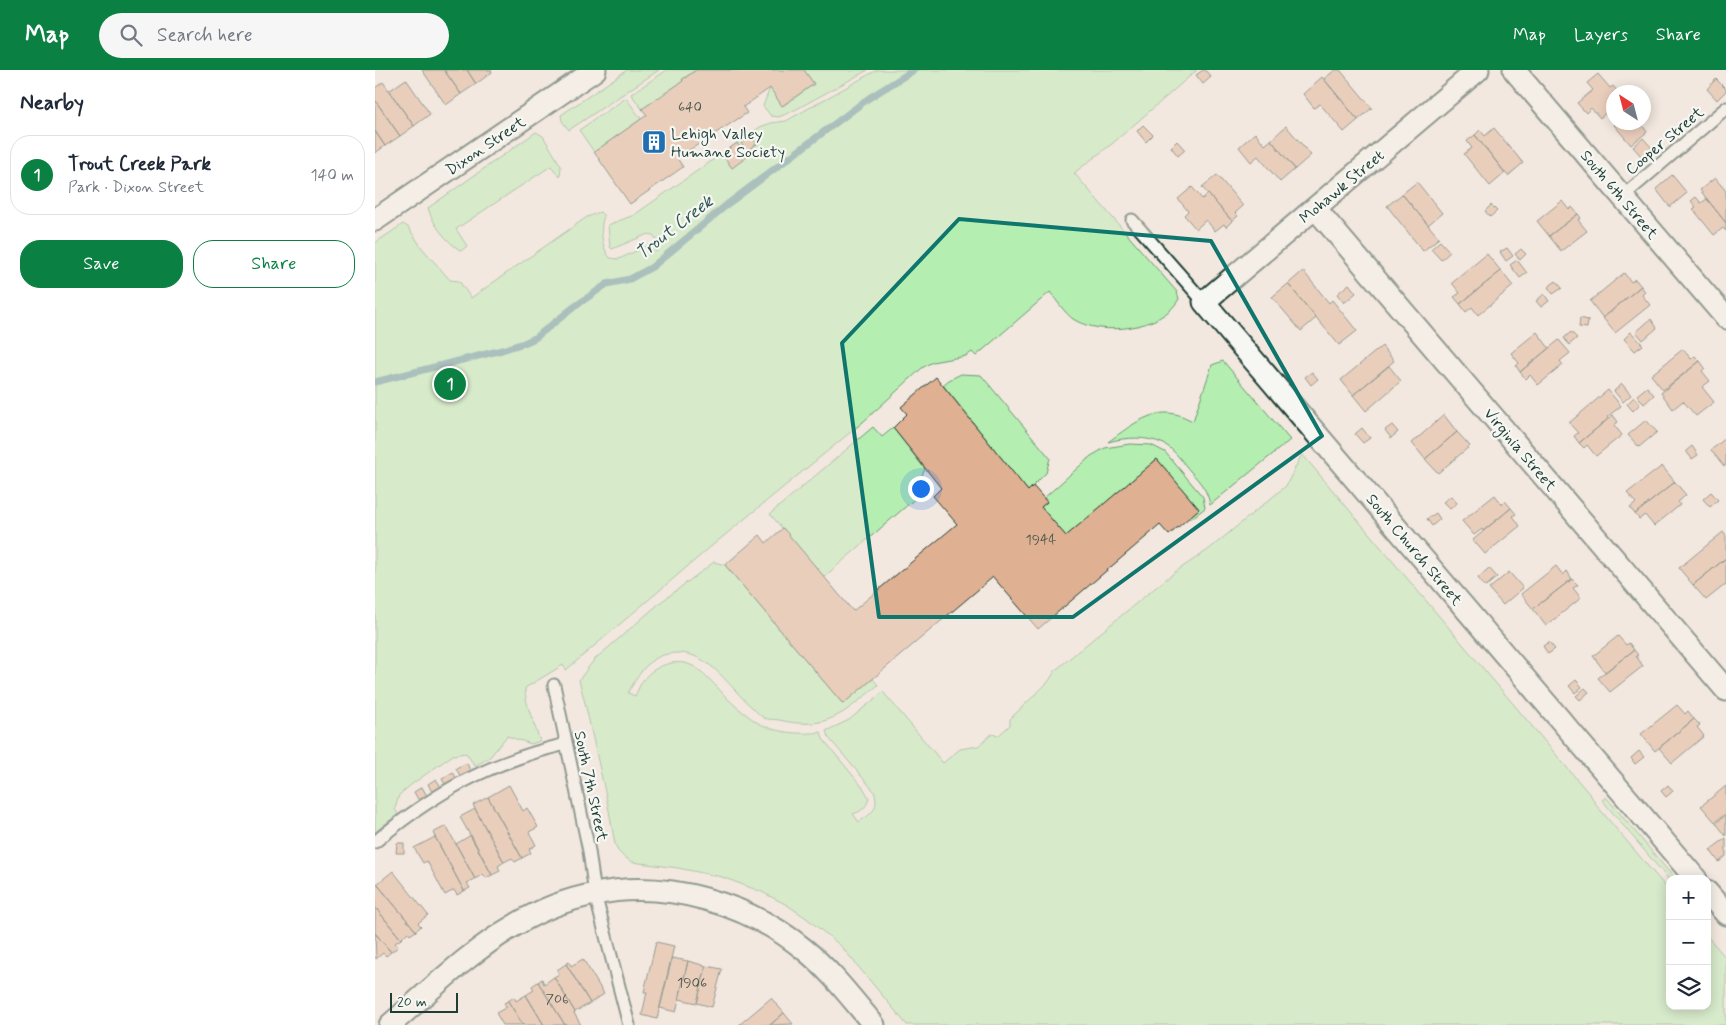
<!DOCTYPE html>
<html lang="en">
<head>
<meta charset="utf-8">
<style>
	:root { --surface:#fff; --page:#f6f6f7; --text:#1f2937; --muted:#747a83; --line:#e0e1e3; --accent:#0b8043 }
	body { margin:0; font-family:Mynerve,sans-serif; background:var(--page); color:var(--text) }
	.controls { position:absolute; right:15px; bottom:15px; display:grid; overflow:hidden; border-radius:10px; box-shadow:0 2px 12px #0003 }
	.controls button { width:45px; height:45px; display:grid; place-items:center; padding:0; border:0; border-bottom:1px solid var(--line); background:var(--surface); color:var(--text); font:25px sans-serif }
	.compass { position:absolute; left:1231px; top:15px; width:45px; height:45px; border-radius:50%; background:var(--surface); box-shadow:0 2px 12px #0003; rotate:324deg }
	.scale { position:absolute; left:15px; bottom:12px; width:68px; box-sizing:border-box; padding-left:5px; border:2px solid #1f3d34; border-top:0; font-size:14px; line-height:18px; white-space:nowrap; color:#1f3d34; -webkit-text-stroke:4px #f6f6f2; paint-order:stroke }
	.you { position:absolute; left:545px; top:418px; width:18px; height:18px; margin:-12px; border:4px solid #fff; border-radius:50%; background:#1a73e8; box-shadow:0 0 0 8px #1a73e833 }
	.badge { display:grid; place-items:center; width:32px; height:32px; border-radius:50%; background:var(--accent); color:#fff; font-size:16px; font-weight:700 }
	.pin { position:absolute; translate:-50% -50%; border:2px solid #fff; box-shadow:0 1px 5px #0006 }
	.list { margin:0; padding:0; list-style:none }
	h2 { display:flex; justify-content:space-between; align-items:center; height:65px; margin:0; padding:0 20px; font-size:21px }
	h2 small { font-size:16px; font-weight:400; color:var(--muted) }
	.list li { display:grid; grid-template-columns:32px 1fr auto; gap:15px; align-items:center; box-sizing:border-box; height:80px; margin:0 10px 10px; padding:0 10px; border:1px solid var(--line); border-radius:20px }
	.list b { display:block; font-size:19px; white-space:nowrap }
	.list p { margin:0; font-size:16px; white-space:nowrap; color:var(--muted) }
	.list em { font-size:16px; font-style:normal; color:var(--muted) }
	.actions { display:flex; gap:10px; padding:15px 20px }
	.actions a { flex:1; padding:11px 0; border:1px solid var(--accent); border-radius:20px; text-align:center; font-size:18px; color:var(--accent) }
	.actions .main { background:var(--accent); color:#fff }
	.icon { flex:none; width:28px; height:28px; fill:none; stroke:currentColor; stroke-width:2; stroke-linecap:round; stroke-linejoin:round }
	.map { position:relative; flex:none; width:1351px; height:955px; overflow:hidden }
	header { display:flex; align-items:center; gap:30px; box-sizing:border-box; height:70px; padding:0 25px; background:var(--accent); color:#fff }
	header strong { font-size:24px }
	nav { display:flex; gap:28px; margin-inline-start:auto; font-size:18px }
	.search { width:350px; height:45px; background:var(--page); display:flex; align-items:center; gap:12px; box-sizing:border-box; padding:0 18px; border-radius:28px; color:var(--muted); font-size:19px }
	main { display:flex }
	aside { flex:1; background:var(--surface) }
	.map>svg:first-child { display:block }
	.green { fill:#b5eeb1; stroke:#6a9672 }
	.lines { fill:none; stroke-linecap:round; stroke-linejoin:round }
	.stream { stroke:#569195; stroke-width:7 }
	.building { fill:#e0b092; stroke:#1f3d34 }
	.service-casing { stroke:#1f3d34; stroke-width:15 }
	.minor-casing { stroke:#1f3d34; stroke-width:25 }
	.service { stroke:#f6f6f2; stroke-width:11 }
	.minor { stroke:#f6f6f2; stroke-width:21 }
	.marked { fill:none; stroke:#0f766e; stroke-width:4; stroke-linejoin:round }
	.labels { text-anchor:middle; stroke-width:4.5; stroke-linejoin:round; paint-order:stroke }
	.number-label { font-size:14px; fill:#4f5a4c }
	.poi-label { font-size:16px; fill:#1f3d34; stroke:#f6f6f2; text-anchor:start }
	.street-label { font-size:16px; fill:#1f3d34; stroke:#f6f6f2 }
	.water-label { font-size:18px; font-style:italic; fill:#315954; stroke:#f6f6f2 }
</style>
</head>
<body>
<header>
<strong>Map</strong>
<div class="search"><svg class="icon" aria-label="search" viewBox="0 0 24 24"><circle cx="10" cy="10" r="6"/><path d="M15 15l6 6"/></svg>Search here</div>
<nav><a>Map</a><a>Layers</a><a>Share</a></nav>
</header>
<main>
<aside>
<h2>Nearby<small></small></h2>
<ul class="list">
<li><span class="badge">1</span><div><b>Trout Creek Park</b><p>Park · Dixon Street</p></div><em>140 m</em></li>
</ul>
<div class="actions"><a class="main">Save</a><a>Share</a></div>
</aside>
<div class="map">
<svg width="1351" height="955" viewBox="0 0 1351 955">
	<rect width="100%" height="100%" fill="#f2e8df"/>
	<filter id="ink" filterUnits="userSpaceOnUse"><feTurbulence type="fractalNoise" baseFrequency=".02" numOctaves="2"/><feDisplacementMap in="SourceGraphic" scale="10" xChannelSelector="R" yChannelSelector="G"/><feConvolveMatrix kernelMatrix="1 2 1 2 8 2 1 2 1" color-interpolation-filters="sRGB"/></filter>
	<g filter="url(#ink)">
		<path class="green" d="M252,0H284L194,60L187,51L186,45Z
			M292,0H321L307,9L308,11L267,39L256,24Z
			M429,0H474L476,2L478,0H493L418,41L404,47L396,46L388,36L395,18L408,36L439,14Z
			M502,0H822L738,73L699,103L802,222L804,229C787,260 726,267 698,249C689,242 682,231 675,222L601,286L597,282L591,286L557,292L547,298L488,352L339,474L191,600L188,595L150,618C150,635 160,655 165,671L156,674L132,666L115,687L100,696L91,683L78,685L37,714L24,725L20,739L23,744L0,762V173L28,154L33,157L47,178L75,210L84,211L96,228L212,147L225,142L229,146C224,157 227,179 235,188L244,189L274,175L281,182L287,176L278,165L273,164L237,179L235,177L233,155L259,145L385,57L396,53L411,51Z
			M251,28L266,49L219,82L204,60Z
			M161,62L168,66L186,96L185,107L176,96L81,159L92,176L86,181C71,171 58,155 53,138Z
			M848,291L915,370L835,435C833,421 825,412 816,402C808,393 800,380 789,374C772,366 751,367 733,372C751,359 776,338 800,344C806,345 813,349 818,351L837,295Z
			M586,304L606,305L675,388L671,403L653,421L568,315L574,310Z
			M498,357L507,367L518,358L550,399L544,412L550,420L449,507L395,444Z
			M755,374L776,375L790,382L828,427L830,438L817,448H813L824,439L782,389L691,466L666,437L672,432L669,428L716,386L730,378Z
			M927,384L1216,726L1222,736L1295,822V936H1332V866L1351,888V955H532L466,876L430,847L412,835L387,822L347,807L303,798L257,792L248,786L243,781L240,774L233,735L210,633L204,610L219,590L286,532L339,492L350,495L468,634L498,609L503,615C468,644 452,661 404,650C400,649 393,650 389,648C385,646 381,641 378,638C355,619 336,583 303,583C275,583 265,602 253,623L260,626C263,620 265,614 269,609C278,597 298,589 313,594C327,598 343,619 353,629C362,638 373,646 383,653C400,663 427,665 446,662L448,669L489,719L494,728C491,738 487,741 478,744L484,752C499,742 504,738 499,721L453,667L451,661L474,650L508,622L568,693L585,679L603,676L617,664L623,666L635,655V649L674,611L680,601L689,593L770,526L800,502L833,480L911,416Z
			M1231,727L1300,809H1295V811L1227,730Z"/>
		<g class="lines">
			<path class="stream" d="M0,312L127,280L149,273L160,268L199,237L232,214L255,209L277,197L354,133L494,28L539,0"/>
		</g>
		<path class="building" d="M47,0H69L86,24L71,35Z
			M69,0H92L101,14L86,24Z
			M92,0H116L117,2L101,14Z
			M321,0H429L439,14L407,36L395,18L368,37L372,43L302,88L308,97L255,134L219,82L272,45L267,39L308,11L307,10Z
			M828,0H830L836,7L828,14L821,5Z
			M960,0H965L997,38L983,50L949,9Z
			M1223,4L1235,18L1238,16L1243,22H1238V37L1225,48L1216,38L1211,43L1202,33L1218,20L1212,13Z
			M947,7L983,50L969,62L945,34L939,38L928,24Z
			M31,9L55,44L39,56L14,21Z
			M1341,9L1351,19V21L1342,30L1332,19Z
			M8,12L39,56L25,66L0,30V18Z
			M0,30L25,66L10,76L0,61Z
			M1243,52H1265L1272,62L1256,75L1239,55Z
			M768,55L778,65L771,72L762,61Z
			M911,56L936,85L920,99L896,70Z
			M1119,58L1148,93L1133,106L1100,65L1105,60L1110,66Z
			M0,61L10,76L0,83Z
			M880,63L890,75L896,70L920,99L905,112L883,86L876,92L864,77Z
			M1100,65L1130,103L1115,116L1089,84L1097,78L1092,71Z
			M376,66L382,74L371,81L366,73Z
			M1268,68L1277,78L1267,87L1258,77Z
			M802,71L810,80L803,86L796,77Z
			M362,73L372,87L357,98L347,84Z
			M842,105L868,136L860,143L863,146L857,151L827,117Z
			M1297,105L1312,123L1295,137L1281,119Z
			M1340,108L1351,121V153L1325,120Z
			M1042,112L1067,143L1053,155L1027,124Z
			M817,117L827,129L833,124L857,151L851,157L849,154L840,161L831,150L821,159L809,145L813,141L803,129Z
			M1027,124L1064,168L1048,181L1012,136Z
			M1321,127L1326,133L1332,129L1351,153V161L1348,158L1339,165L1318,139L1321,137L1316,131Z
			M1187,131L1194,140L1197,137L1203,144L1174,166L1162,151Z
			M1116,135L1122,141L1115,147L1110,141Z
			M1203,144L1206,148L1203,150L1212,161L1186,181L1174,166Z
			M1065,171L1075,182L1066,190L1056,179Z
			M1132,178L1138,186L1131,191L1125,182Z
			M1146,179L1151,184L1145,190L1140,184Z
			M1112,184L1126,201L1085,234L1079,227L1085,223L1077,213Z
			M1142,190L1152,203L1145,208L1135,195Z
			M928,201L954,233L957,230L982,261L964,275L913,214Z
			M1126,201L1138,216L1103,245L1097,237L1091,242L1085,234Z
			M1249,203L1256,212L1260,209L1266,216L1228,248L1215,231Z
			M1181,211L1187,218L1178,224L1173,217Z
			M913,214L941,248L926,261L897,227Z
			M974,214L981,223L969,233L962,224Z
			M1266,216L1270,222L1267,225L1275,235L1240,263L1228,248Z
			M1169,224L1174,231L1166,237L1161,231Z
			M1205,248L1213,250L1212,258L1204,257Z
			M1276,249L1282,258L1268,270L1261,262Z
			M1162,262L1174,278L1145,302L1141,296L1144,293L1136,283Z
			M1196,262L1202,268L1194,275L1189,268Z
			M1256,262L1268,275L1260,281L1249,269Z
			M1184,270L1195,283L1185,291L1188,295L1163,315L1155,305L1151,309L1145,302Z
			M1007,276L1019,291L978,325L966,310Z
			M1308,279L1316,289L1320,286L1325,291L1288,320L1276,305Z
			M1325,291L1330,298L1327,301L1335,311L1327,317L1339,332L1321,346L1308,331L1298,339L1286,323Z
			M1014,296L1026,311L991,341L978,325Z
			M937,302L943,309L936,315L930,307Z
			M561,307L653,421L658,416L672,432L666,437L691,466L782,389L824,439L794,465L785,455L663,559L618,507L468,634L350,495L385,465L391,473L408,458L478,541L582,454L558,426L566,418L518,358L532,344L526,337Z
			M1247,314L1256,325L1248,332L1239,321Z
			M1272,317L1279,325L1269,334L1262,325Z
			M1233,320L1246,336L1232,347L1233,349L1204,373L1199,366L1203,363L1194,353Z
			M1259,327L1265,334L1258,341L1252,334Z
			M1069,345L1082,362L1050,389L1037,373Z
			M1238,345L1243,352L1239,355L1247,365L1221,386L1212,375L1209,378L1204,373Z
			M1271,350L1282,362L1264,377L1253,365Z
			M1017,355L1023,362L1016,368L1010,360Z
			M987,358L995,368L988,373L980,364Z
			M1082,362L1095,376L1063,403L1050,389Z
			M1351,368V395L1349,396L1336,380Z
			M1317,376L1323,385L1317,389L1311,381Z
			M1287,396L1300,412L1260,444L1255,438L1261,433L1252,423Z
			M1300,412L1311,425L1303,432L1305,435L1279,456L1270,445L1264,449L1260,444Z
			M1336,422L1343,430L1335,437L1328,429Z
			M1120,425L1127,434L1130,431L1136,438L1108,461L1107,459L1099,465L1087,451Z
			M1076,426L1082,433L1075,439L1068,432Z
			M1136,438L1141,444L1138,446L1145,456L1110,484L1098,470Z
			M1061,443L1065,449L1057,456L1052,449Z
			M1348,462L1351,466V488L1318,515L1304,498Z
			M1351,488V514L1331,530L1318,515Z
			M1181,496L1188,505L1192,501L1197,509L1158,539L1146,524Z
			M1114,498L1122,507L1110,517L1103,508Z
			M1134,502L1148,518L1128,535L1114,519Z
			M1197,509L1203,515L1198,518L1206,528L1171,556L1158,539Z
			M1243,566L1251,575L1254,573L1259,580L1230,602L1218,586Z
			M1174,572L1180,579L1173,584L1168,576Z
			M1259,580L1263,585L1261,586L1268,596L1235,622L1223,608Z
			M1201,610L1207,617L1200,623L1194,616Z
			M1210,618L1214,622L1205,630L1201,626Z
			M1302,635L1310,644L1313,641L1319,649L1280,681L1266,664Z
			M1319,649L1325,655L1322,657L1329,666L1297,693L1284,678Z
			M1264,681L1269,687L1260,694L1256,688Z
			M92,693L95,701L85,706L81,698Z
			M78,702L82,710L71,716L67,709Z
			M61,709L66,717L57,722L53,714Z
			M134,715L148,741L152,738L163,757L154,762L161,775L154,779L156,783L147,788L113,727Z
			M1293,715L1298,721L1291,727L1286,721Z
			M1351,716V745H1349L1340,752L1326,736Z
			M47,717L52,726L44,731L39,722Z
			M113,727L147,788L140,792L137,788L129,792L98,735Z
			M100,739L129,792L123,796L125,801L117,805L85,747Z
			M1351,745V766L1341,753Z
			M71,756L100,809L92,813L95,818L89,821L58,763Z
			M96,765L117,805L111,808L108,804L100,809L81,774Z
			M60,767L89,821L82,825L79,820L70,825L52,791L48,793L39,778Z
			M1351,768V786L1344,792L1335,780Z
			M22,773H29V783H21Z
			M18,801L53,845L43,853L46,856L41,861L2,814Z
			M2,814L41,861L35,865L33,862L26,869L0,837V816Z
			M0,837L26,869L20,873L23,877L16,882L0,863Z
			M0,863L16,882L11,886L8,883L1,889Z
			M281,872L299,876L282,949L267,945L272,922H269Z
			M297,888L313,891L301,942L285,938Z
			M208,889L229,924L215,933L191,894L194,892L196,896Z
			M313,891L331,896L322,933L304,929Z
			M191,894L215,933L200,942L179,907L184,904L182,900Z
			M331,896L347,899L337,937L322,933Z
			M179,907L200,942L199,943L206,955H190L163,912L167,909L169,914Z
			M163,912L190,955H169L151,925L159,920L157,916Z
			M151,925L169,955H148L133,931L139,927L141,931Z
			M396,928L409,943L395,955H364Z
			M133,931L148,955H128L121,943L132,937L129,933Z
			M409,943L418,954L395,955Z"/>
		<g class="lines">
			<defs>
				<path id="service" d="M1247,127L1351,38
					M757,150L829,232
					M179,615L214,781L220,824L254,955
					M0,772C60,722 115,692 191,674"/>
				<path id="minor" d="M1103,0L829,232L1321,809
					M1139,0L1351,248
					M940,138L1351,620
					M0,150L220,0
					M1332,822L1351,844
					M15,955C56,920 95,881 142,854C165,840 194,829 220,824C292,809 374,834 430,880C456,901 477,929 499,955"/>
			</defs>
			<use href="#service" class="service-casing"/>
			<use href="#minor" class="minor-casing"/>
			<use href="#service" class="service"/>
			<use href="#minor" class="minor"/>
		</g>
	</g>
	<path d="M0 0H1351V955H0ZM584,149L836,171L947,366L698,547H504L467,273Z" fill="#f2e8df" fill-opacity=".55" fill-rule="evenodd"/>
	<path class="marked" d="M584,149L836,171L947,366L698,547H504L467,273Z"/>
	<defs>
		<symbol id="building-square" viewBox="-11 -11 22 22"><rect x="-9" y="-9" width="18" height="18" rx="4" fill="#1f6fb2" stroke="#f6f6f2"/><path d="M-4-6H4V6H1V3H-1V6H-4ZM-2.5-4.3h1.7v1.8h-1.7ZM.8-4.3h1.7v1.8H.8ZM-2.5-1h1.7V.8h-1.7ZM.8-1h1.7V.8H.8Z" fill="#fff"/></symbol>
	</defs>
	<g fill-rule="evenodd">
		<use href="#building-square" x="265" y="58" width="28" height="28"/>
	</g>
	<g class="labels">
		<g class="number-label">
			<text x="315" y="41">640</text>
			<text x="666" y="474">1944</text>
			<text x="317" y="917">1906</text>
			<text x="182" y="933">706</text>
		</g>
		<g class="poi-label">
			<text x="296" y="69">Lehigh Valley<tspan x="296" dy="18">Humane Society</tspan></text>
		</g>
		<g class="street-label">
			<text transform="translate(1289 70) rotate(-40)" y="6">Cooper Street</text>
			<text transform="translate(110 75) rotate(-34)" y="6">Dixon Street</text>
			<text transform="translate(966 116) rotate(-40)" y="6">Mohawk Street</text>
			<text transform="translate(1245 124) rotate(50)" y="6">South 6th Street</text>
			<text transform="translate(1146 379) rotate(50)" y="6">Virginia Street</text>
			<text transform="translate(1040 479) rotate(50)" y="6">South Church Street</text>
			<text transform="translate(217 716) rotate(78)" y="6">South 7th Street</text>
		</g>
		<g class="water-label">
			<text transform="translate(299 157) rotate(-38)" y="6">Trout Creek</text>
		</g>
	</g>
</svg>
<div class="controls">
<button>+</button>
<button>−</button>
<button><svg class="icon" aria-label="layers" viewBox="0 0 24 24"><path d="M12 4l9 5-9 5-9-5zM3 14l9 5 9-5"/></svg></button>
</div>
<svg class="compass" viewBox="-18 -18 36 36"><path d="M0-13l5 13h-10z" fill="#e53935"/><path d="M0 13l5-13h-10z" fill="#747a83"/></svg>
<div class="scale">20 m</div>
<div class="you"></div>
<div class="pin badge" style="left:75px;top:314px">1</div>
</div>
</main>
</body>
</html>
